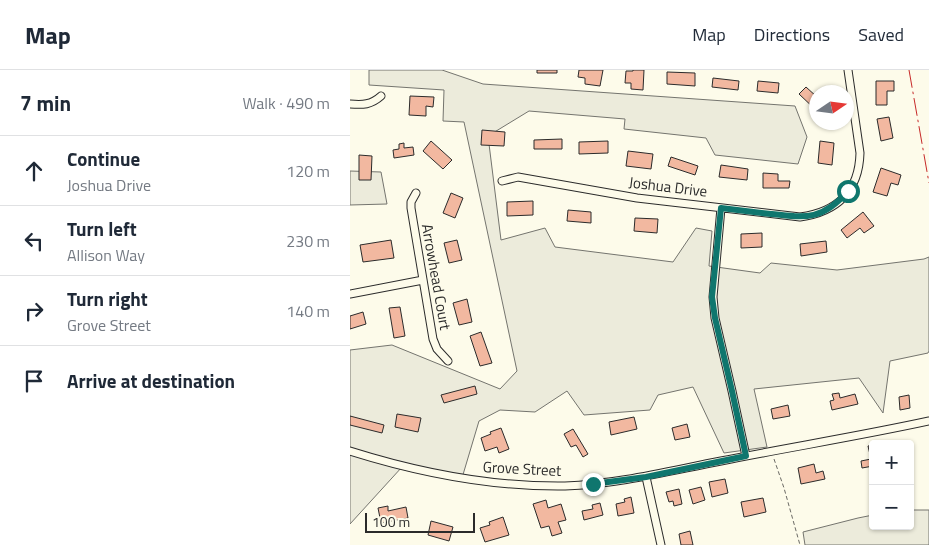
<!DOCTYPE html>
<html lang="en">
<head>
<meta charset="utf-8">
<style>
	:root { --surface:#fff; --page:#f6f6f7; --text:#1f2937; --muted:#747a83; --line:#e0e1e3 }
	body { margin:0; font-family:"Titillium Web",sans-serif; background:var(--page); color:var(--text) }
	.controls { position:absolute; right:15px; bottom:15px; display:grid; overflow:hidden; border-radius:5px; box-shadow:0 1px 4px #0004 }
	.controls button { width:45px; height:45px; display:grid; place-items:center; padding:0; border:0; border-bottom:1px solid var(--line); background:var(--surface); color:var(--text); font:25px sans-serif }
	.compass { position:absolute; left:459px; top:15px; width:45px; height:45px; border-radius:50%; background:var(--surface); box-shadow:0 1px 4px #0004; rotate:77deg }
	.scale { position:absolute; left:15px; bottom:12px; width:110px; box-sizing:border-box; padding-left:5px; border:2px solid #2b2b2b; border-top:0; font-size:14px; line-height:18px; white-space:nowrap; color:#2b2b2b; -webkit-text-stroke:4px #fdfbea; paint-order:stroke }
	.stop { position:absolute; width:15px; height:15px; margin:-11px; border:4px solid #0f766e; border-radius:50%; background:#fff }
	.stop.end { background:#0f766e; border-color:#fff; box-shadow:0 1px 5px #0008 }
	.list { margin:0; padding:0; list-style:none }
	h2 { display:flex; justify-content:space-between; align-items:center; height:65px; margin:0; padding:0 20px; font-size:21px }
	h2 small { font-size:16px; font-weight:400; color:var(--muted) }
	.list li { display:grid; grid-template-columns:32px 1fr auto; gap:15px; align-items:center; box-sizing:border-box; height:70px; padding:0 20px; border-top:1px solid var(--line) }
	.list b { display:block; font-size:19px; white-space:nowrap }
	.list p { margin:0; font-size:16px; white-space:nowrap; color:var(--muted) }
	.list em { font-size:16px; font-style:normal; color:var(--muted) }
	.icon { flex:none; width:28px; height:28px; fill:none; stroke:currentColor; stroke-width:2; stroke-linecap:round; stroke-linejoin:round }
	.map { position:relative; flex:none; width:579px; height:475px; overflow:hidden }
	header { display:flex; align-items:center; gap:30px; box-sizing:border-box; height:70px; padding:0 25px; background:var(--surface); border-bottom:1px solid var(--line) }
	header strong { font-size:24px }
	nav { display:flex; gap:28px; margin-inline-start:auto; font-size:18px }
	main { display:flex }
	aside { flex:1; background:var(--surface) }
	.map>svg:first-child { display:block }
	.green { fill:#ecebdb; stroke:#74746e }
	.building { fill:#f2b8a0; stroke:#2b2b2b }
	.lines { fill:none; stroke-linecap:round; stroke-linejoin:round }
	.street-casing { stroke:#2b2b2b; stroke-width:9 }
	.path { stroke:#6a6964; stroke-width:1; stroke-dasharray:4 2.5; stroke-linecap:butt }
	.street { stroke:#fdfbea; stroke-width:7 }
	.power { stroke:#c62828; stroke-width:1; stroke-dasharray:18 4 2.5 4; stroke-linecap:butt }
	.route { stroke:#0f766e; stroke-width:6 }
	.labels { text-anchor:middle; stroke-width:4; stroke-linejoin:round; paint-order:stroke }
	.street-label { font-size:15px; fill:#2b2b2b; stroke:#fdfbea }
</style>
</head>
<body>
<header>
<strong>Map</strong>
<nav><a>Map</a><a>Directions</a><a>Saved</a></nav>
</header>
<main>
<aside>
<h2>7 min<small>Walk · 490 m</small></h2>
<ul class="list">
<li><svg class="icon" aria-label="ahead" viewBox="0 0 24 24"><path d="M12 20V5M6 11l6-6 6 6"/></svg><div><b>Continue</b><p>Joshua Drive</p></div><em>120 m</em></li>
<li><svg class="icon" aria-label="left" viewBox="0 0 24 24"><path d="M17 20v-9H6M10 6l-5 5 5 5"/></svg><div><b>Turn left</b><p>Allison Way</p></div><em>230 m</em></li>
<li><svg class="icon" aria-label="right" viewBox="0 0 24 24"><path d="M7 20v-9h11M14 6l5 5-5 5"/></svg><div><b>Turn right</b><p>Grove Street</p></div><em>140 m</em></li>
<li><svg class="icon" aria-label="arrive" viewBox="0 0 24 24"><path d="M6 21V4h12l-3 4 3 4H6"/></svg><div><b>Arrive at destination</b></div></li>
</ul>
</aside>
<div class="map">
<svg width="579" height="475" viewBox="0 0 579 475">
	<rect width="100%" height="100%" fill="#fdfbea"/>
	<path class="green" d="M19,0H92L133,14L445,36L457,67L448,94L365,85L356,68L274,59L275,49L179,41L138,66L151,170L195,158L205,177L323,192L346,158L362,161L359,196L410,203L421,193L487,200L574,189L579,187V281L578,283L540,291L533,343L509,308L404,319L417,377L374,383L343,317L308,325L300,340L234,345L217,321L185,342L150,340L129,351L112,408L52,397L0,454V280L42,275L150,319L167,301L114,52L93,51L94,20L19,15Z
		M0,101L31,102L37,134L0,135Z
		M560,440H579V475H455L453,462L508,448L523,445V456H560Z"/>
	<path class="building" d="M187,0H207V3H187Z
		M229,0H253L250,16L235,14V8L228,7Z
		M283,0H294L293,20L281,19V13H275L276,1H283Z
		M317,2L345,3V16L317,14Z
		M363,8L389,11L388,20L362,17Z
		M408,11L429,13L428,23L407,21Z
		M526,11H544V21H537V35H526Z
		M456,17L467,27V41L449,24Z
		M60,26L84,27L83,37L76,36V46L59,45Z
		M539,47L543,68L531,71L527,49Z
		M132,60L155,62L154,76L131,75Z
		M212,69V79H184V70Z
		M81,71L102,90L93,99L73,81Z
		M258,71V83L229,84V72Z
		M470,71L484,73L482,95L468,93Z
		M54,73V78L63,77L64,85L44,88L43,80L49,79V74Z
		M278,81L303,84L301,99L276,96Z
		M9,85L22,86L21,110H9Z
		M321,87L348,96L345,105L318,96Z
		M371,95L398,99L397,110L369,107Z
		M531,98L551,105L548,115L541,113L537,126L523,122Z
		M413,103L428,104V111H440L439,118H413Z
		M101,123L113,128L105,148L93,143Z
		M183,131V145L157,146V132Z
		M218,140L241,142V153L217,151Z
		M513,142L524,156L514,163L510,158L497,168L491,160Z
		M285,148L308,149L307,163L284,161Z
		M412,163V177L391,178V164Z
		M41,170L44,188L13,192L10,175Z
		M107,170L112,190L99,193L94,173Z
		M476,171L477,182L451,186L450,174Z
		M117,229L122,252L109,255L103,233Z
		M50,237L55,266L44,268L39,238Z
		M13,242L16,254L0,259V246Z
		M131,262L142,293L130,296L120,266Z
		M125,316L127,324L94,333L91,325Z
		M489,323L490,328L505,324L508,334L482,340L480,331L484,330L482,324Z
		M559,325L560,338L550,340L549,327Z
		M438,335L440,346L423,349L421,339Z
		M47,344L71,348L68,362L45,357Z
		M0,346L34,355L32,363L0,355Z
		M284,347L287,359L261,365L259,352Z
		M337,354L340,367L325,370L322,358Z
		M151,358L159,379L149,383L147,377L135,381L131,368L141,364L140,362Z
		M223,359L238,384L233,387L226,375L221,377L214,364Z
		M523,375V396L512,398L511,391L521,389L518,376Z
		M464,394L466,403L473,401L475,409L451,414L448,398Z
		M375,409L378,423L362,427L359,412Z
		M351,417L355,430L343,434L339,420Z
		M329,419L332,434L324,436L323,431L319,432L316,422Z
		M281,427L284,443L268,446L266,434L275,432L274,429Z
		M413,428L416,442L394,447L391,432Z
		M196,430L198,438L211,434L216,450L208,452L212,463L202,466L199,456L191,458L183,434Z
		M250,433L253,445L234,450L232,441L243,439L242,435Z
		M38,436V441L56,437L58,448L31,453L28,438Z
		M153,447L159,465L135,472L130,458L140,455L139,452Z
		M81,451L103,457L99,471L78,465Z
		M340,461L343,475H331L329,464Z"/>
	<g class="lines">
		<defs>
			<path id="street" d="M0,34C13,35 21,35 31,26
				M152,111L168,107L287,128L450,147C487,142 509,121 510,83L498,0
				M66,123L61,132V138L83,269L87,279L98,291
				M371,138L363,227L365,248L382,321L396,386
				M0,224L73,210
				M0,381C70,403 142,417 215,416C268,414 319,401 371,391C441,377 510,366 579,351
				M296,407L311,475"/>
		</defs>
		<use href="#street" class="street-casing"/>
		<path class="path" d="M424,389L434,418L450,475"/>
		<use href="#street" class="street"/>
		<path class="power" d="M559,0L579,113"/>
	</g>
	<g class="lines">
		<path class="route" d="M243,414L296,407L396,386L382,321L365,248L362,227L371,138C388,140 405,142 421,144C457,148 473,150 498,121"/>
	</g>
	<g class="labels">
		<g class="street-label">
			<text transform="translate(318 117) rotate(7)" y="5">Joshua Drive</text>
			<text transform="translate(86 207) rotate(80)" y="5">Arrowhead Court</text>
			<text transform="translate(172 399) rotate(3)" y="5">Grove Street</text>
		</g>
	</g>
</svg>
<div class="controls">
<button>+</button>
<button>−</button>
</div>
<svg class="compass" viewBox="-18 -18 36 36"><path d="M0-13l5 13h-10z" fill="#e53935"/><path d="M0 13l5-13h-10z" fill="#747a83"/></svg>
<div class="scale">100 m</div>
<div class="stop" style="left:498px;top:121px"></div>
<div class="stop end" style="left:243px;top:414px"></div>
</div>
</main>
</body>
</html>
